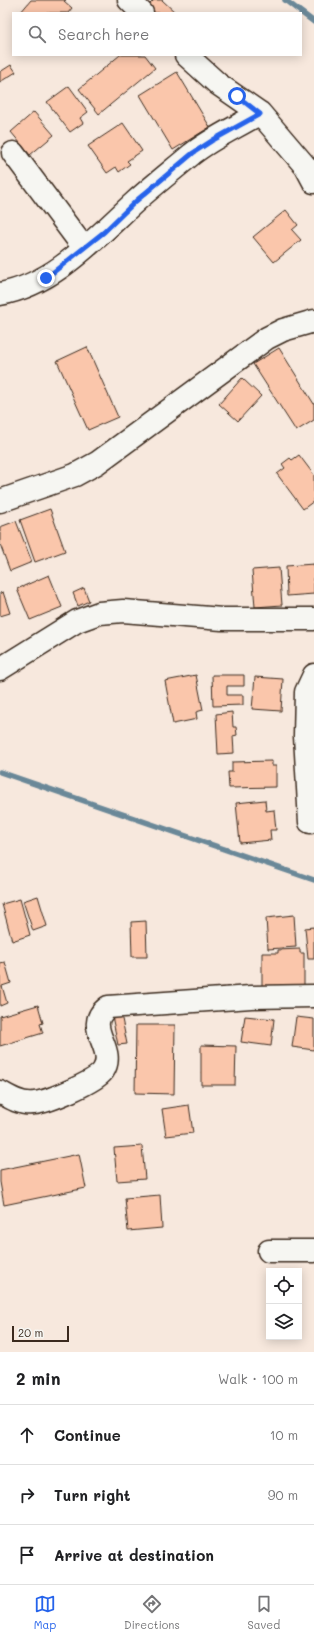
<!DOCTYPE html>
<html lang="en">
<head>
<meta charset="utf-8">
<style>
	:root { --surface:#fff; --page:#f2f2f2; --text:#202124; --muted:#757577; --line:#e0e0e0; --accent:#2563eb }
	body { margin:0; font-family:Mali,sans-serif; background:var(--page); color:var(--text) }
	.controls { position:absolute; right:12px; bottom:12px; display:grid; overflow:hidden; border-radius:0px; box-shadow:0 2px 10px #0003 }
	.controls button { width:36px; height:36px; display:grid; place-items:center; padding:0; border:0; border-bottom:1px solid var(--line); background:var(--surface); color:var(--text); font:20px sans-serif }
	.scale { position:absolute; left:12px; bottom:10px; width:57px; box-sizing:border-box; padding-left:4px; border:2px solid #3b2a1e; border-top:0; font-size:11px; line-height:14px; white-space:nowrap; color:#3b2a1e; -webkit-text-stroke:3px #f6f6f2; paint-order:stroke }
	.stop { position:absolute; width:12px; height:12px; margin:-9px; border:3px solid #2563eb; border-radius:50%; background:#fff }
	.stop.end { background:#2563eb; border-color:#fff; box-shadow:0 1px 4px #0008 }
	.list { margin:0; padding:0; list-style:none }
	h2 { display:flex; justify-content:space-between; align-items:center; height:52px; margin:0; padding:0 16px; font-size:17px }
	h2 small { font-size:13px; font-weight:400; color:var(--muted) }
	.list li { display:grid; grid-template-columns:26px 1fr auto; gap:12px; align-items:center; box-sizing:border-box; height:60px; padding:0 16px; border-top:1px solid var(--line) }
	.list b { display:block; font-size:15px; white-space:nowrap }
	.list em { font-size:13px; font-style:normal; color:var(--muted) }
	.icon { flex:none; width:22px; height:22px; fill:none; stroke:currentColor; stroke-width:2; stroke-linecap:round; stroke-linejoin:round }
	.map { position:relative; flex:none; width:314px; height:1352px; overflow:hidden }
	.search { position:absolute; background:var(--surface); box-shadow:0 2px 10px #0003; left:12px; right:12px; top:12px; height:44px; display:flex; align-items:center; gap:10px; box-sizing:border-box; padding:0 14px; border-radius:0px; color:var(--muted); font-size:15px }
	.sheet { height:232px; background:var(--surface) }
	nav { display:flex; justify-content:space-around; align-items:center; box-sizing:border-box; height:56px; border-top:1px solid var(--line); background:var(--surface); font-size:11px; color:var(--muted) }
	nav a { display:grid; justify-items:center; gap:2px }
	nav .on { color:var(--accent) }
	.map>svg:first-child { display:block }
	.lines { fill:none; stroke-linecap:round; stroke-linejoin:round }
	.stream { stroke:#6a8898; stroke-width:5.5 }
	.building { fill:#fac6ab; stroke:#3b2a1e }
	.minor-casing { stroke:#3b2a1e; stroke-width:25 }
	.minor { stroke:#f6f6f2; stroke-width:22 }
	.route { stroke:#2563eb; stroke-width:5 }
</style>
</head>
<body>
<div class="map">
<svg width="314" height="1352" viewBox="0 0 314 1352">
	<rect width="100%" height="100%" fill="#f7e8dd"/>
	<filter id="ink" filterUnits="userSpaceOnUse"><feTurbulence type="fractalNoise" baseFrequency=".025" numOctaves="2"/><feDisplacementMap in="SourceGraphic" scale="8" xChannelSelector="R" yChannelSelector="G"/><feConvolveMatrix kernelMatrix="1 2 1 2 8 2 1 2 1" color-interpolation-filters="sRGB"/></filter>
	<g filter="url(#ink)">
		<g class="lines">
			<path class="stream" d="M285,0L314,22
				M0,772L314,880"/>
		</g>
		<path class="building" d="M31,0H66L64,1L72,8L68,13H20Z
			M154,0H162L176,13H148L144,10Z
			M120,55H145L155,68L99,114L79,89Z
			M11,65L16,72L0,82V72Z
			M177,72L210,127L173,150L140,95Z
			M69,86L88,112L80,118L83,123L70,132L47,102Z
			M34,112L54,135L30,155L11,132Z
			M123,123L142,151L127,161L130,164L119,172L116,167L107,173L88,146Z
			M286,210L298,225L292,230L301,240L274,262L253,237Z
			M87,347L118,417L88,430L57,361Z
			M279,348L314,404V420L296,431L253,364Z
			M242,378L261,396L238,421L219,404Z
			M299,455L314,475V501L303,509L277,474L285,468L282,464L290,458L292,460Z
			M50,509L65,551L35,562L20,520Z
			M16,521L32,562L10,571L0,544V527Z
			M314,564V594L287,596L286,566Z
			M279,568L282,605L255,607L252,570Z
			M49,575L62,607L30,620L17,589Z
			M84,588L89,601L78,606L73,593Z
			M3,592L10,613L0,616V593Z
			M196,675L203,710L196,712L197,719L173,724L165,681Z
			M212,675H244V686H227V695H243V705L213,706Z
			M255,677L283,679L281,711L252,709Z
			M232,712L233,727H236L237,735L233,736L234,753L218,754L216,714Z
			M272,761V766H276V787L229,788L228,772H232V762Z
			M265,800L266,811L274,810L276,830H270L271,840L240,843L236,803Z
			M38,896L47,926L33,931L23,901Z
			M20,899L30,935L12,941L2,904Z
			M294,915L296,947L268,949L266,918Z
			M146,921L147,957H132L131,922Z
			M314,927V959H308L305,928Z
			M300,949V953H304V989H262V953H278V950Z
			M5,962L11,983L2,986L7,1003L0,1006V963Z
			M38,1005L43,1023L40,1024L43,1033L0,1046V1016Z
			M121,1014L127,1044L118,1045L112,1016Z
			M245,1016L274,1019L271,1046L241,1042Z
			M296,1017L314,1019V1050L292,1047Z
			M136,1025H175L174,1094L135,1093Z
			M201,1045L236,1046L235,1085H201Z
			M189,1105L193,1133L166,1136L162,1109Z
			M142,1146L145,1179L117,1181L114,1148Z
			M79,1154L86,1188L4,1205L0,1182V1170Z
			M160,1195L162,1228L128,1231L125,1198Z"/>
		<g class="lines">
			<defs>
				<path id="minor" d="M129,0L142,13
					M186,55L218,84L260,113L306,167L314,182
					M13,153L84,248
					M0,294C56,284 96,237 136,201C154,185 173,170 192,154C212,138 237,127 260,113
					M0,501L75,475L97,463L267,338L283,330L314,321
					M0,669L77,621L99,613L123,611L222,619H314
					M310,822L305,736L306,692L314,675
					M0,1092C10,1098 22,1105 34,1103C48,1102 95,1082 103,1071C118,1048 81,1027 108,1007L251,997L314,996
					M269,1251H314"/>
			</defs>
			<use href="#minor" class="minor-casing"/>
			<use href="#minor" class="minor"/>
		</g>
	</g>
	<g class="lines" filter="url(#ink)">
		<path class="route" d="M46,278L104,232L136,201L193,153L213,140L260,114L237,96"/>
	</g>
</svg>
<div class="controls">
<button><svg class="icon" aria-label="locate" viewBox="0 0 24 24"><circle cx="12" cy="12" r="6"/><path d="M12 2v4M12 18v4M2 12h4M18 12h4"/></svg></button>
<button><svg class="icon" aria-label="layers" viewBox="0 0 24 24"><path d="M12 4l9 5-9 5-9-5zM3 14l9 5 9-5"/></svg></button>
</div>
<div class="scale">20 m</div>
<div class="stop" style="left:237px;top:96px"></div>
<div class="stop end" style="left:46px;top:278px"></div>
<div class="search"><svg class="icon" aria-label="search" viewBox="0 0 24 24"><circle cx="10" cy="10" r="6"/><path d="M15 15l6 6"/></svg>Search here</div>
</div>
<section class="sheet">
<h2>2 min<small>Walk · 100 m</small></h2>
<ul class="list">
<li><svg class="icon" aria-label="ahead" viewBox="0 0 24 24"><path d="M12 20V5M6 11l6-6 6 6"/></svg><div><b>Continue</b></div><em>10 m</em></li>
<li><svg class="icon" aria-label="right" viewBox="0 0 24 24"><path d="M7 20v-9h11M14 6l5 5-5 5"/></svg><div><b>Turn right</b></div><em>90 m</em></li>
<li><svg class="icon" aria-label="arrive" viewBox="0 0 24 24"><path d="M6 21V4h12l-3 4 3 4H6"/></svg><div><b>Arrive at destination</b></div></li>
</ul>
</section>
<nav>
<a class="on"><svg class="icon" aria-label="map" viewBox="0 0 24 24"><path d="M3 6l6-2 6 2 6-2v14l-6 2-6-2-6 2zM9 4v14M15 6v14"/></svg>Map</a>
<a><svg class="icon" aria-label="directions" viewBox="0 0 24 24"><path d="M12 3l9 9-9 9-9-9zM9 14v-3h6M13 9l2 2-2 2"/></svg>Directions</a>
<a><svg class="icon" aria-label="saved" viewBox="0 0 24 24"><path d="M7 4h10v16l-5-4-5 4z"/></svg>Saved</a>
</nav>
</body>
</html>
